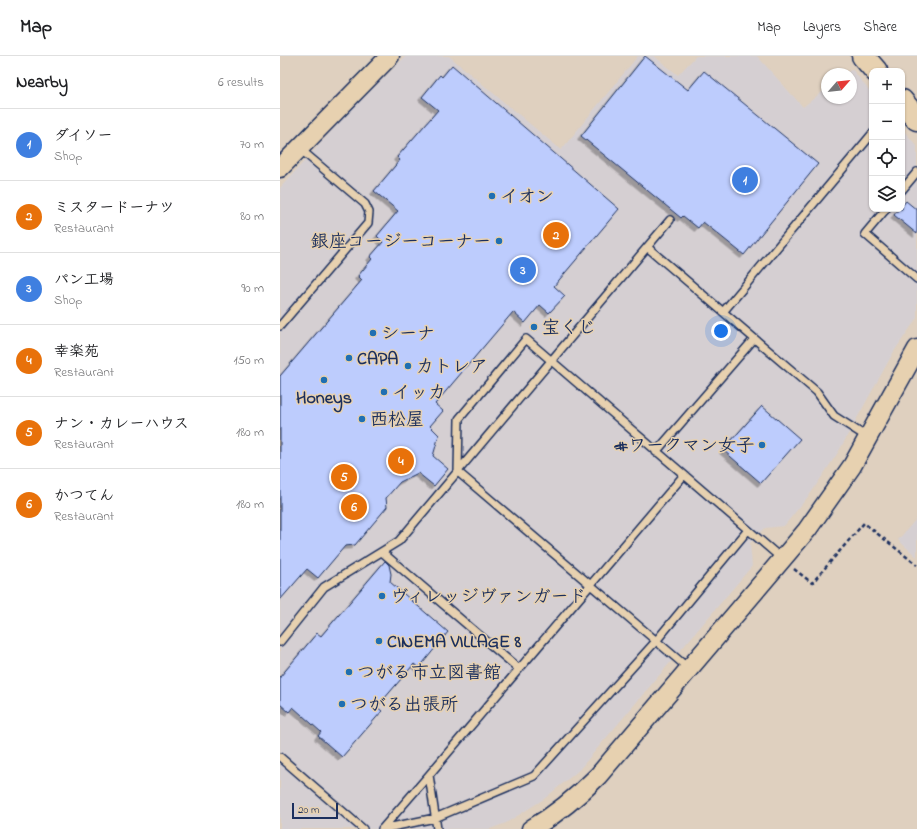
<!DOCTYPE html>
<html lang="en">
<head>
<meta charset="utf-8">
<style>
	:root { --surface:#fff; --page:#f6f6f6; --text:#202124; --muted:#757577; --line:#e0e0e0; --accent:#1f6fb2 }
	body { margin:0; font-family:"Indie Flower","Klee One",sans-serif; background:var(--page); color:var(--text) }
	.controls { position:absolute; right:12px; top:12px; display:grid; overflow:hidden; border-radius:8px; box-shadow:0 1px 3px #0004 }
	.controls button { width:36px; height:36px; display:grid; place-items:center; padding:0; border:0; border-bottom:1px solid var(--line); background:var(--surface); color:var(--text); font:20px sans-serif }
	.compass { position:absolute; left:541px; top:12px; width:36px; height:36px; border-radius:50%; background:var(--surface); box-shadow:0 1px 3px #0004; rotate:62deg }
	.scale { position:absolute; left:12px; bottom:10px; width:46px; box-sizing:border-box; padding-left:4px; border:2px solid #1b2f5e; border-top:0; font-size:11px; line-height:14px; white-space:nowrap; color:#1b2f5e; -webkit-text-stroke:3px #e7d1b0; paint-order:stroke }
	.you { position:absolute; left:441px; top:275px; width:14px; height:14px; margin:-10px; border:3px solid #fff; border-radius:50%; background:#1a73e8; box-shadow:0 0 0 6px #1a73e833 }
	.badge { display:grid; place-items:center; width:26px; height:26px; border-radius:50%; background:var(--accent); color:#fff; font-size:13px; font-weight:700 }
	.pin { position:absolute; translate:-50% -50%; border:2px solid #fff; box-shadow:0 1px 4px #0006 }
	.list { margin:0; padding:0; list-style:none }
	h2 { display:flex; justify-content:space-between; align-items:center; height:52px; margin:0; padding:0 16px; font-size:17px }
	h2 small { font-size:13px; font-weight:400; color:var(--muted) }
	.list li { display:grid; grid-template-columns:26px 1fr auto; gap:12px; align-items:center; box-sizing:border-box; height:72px; padding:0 16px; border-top:1px solid var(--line) }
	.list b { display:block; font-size:15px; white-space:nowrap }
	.list p { margin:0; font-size:13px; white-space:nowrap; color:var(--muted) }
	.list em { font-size:13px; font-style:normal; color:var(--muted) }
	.icon { flex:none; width:22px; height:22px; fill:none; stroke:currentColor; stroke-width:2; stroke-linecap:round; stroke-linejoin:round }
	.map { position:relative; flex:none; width:637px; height:773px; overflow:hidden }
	header { display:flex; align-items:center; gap:24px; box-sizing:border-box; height:56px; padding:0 20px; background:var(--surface); border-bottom:1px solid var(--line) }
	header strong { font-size:19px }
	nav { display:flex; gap:22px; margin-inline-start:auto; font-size:14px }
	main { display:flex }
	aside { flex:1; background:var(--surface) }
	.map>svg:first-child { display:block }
	.built { fill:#d5cfd2 }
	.building { fill:#bdccfd; stroke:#1b2f5e; filter:url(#shadow) }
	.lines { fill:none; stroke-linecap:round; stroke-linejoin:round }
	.service-casing { stroke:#1b2f5e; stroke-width:10 }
	.tertiary-casing { stroke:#1b2f5e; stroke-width:21 }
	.trunk-casing { stroke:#1b2f5e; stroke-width:25 }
	.path { stroke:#1b2f5e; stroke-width:2.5; stroke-dasharray:4 3; stroke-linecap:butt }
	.service { stroke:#e7d1b0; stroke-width:7 }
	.tertiary { stroke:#e7d1b0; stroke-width:18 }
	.trunk { stroke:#e7d1b0; stroke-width:22 }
	.poi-dot { fill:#1f6fb2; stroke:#e7d1b0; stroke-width:1.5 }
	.labels { text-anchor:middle; stroke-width:3; stroke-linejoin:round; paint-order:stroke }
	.poi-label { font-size:18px; font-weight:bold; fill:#1b2f5e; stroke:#e7d1b0; text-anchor:start }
</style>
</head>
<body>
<header>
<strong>Map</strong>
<nav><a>Map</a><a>Layers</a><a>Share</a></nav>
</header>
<main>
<aside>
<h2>Nearby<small>6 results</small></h2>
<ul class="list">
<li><span class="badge" style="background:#3f7fe0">1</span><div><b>ダイソー</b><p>Shop</p></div><em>70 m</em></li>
<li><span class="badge" style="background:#e8710a">2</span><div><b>ミスタードーナツ</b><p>Restaurant</p></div><em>80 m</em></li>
<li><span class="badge" style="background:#3f7fe0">3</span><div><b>パン工場</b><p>Shop</p></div><em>90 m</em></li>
<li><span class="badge" style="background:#e8710a">4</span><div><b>幸楽苑</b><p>Restaurant</p></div><em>150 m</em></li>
<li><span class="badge" style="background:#e8710a">5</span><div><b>ナン・カレーハウス</b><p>Restaurant</p></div><em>180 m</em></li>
<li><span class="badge" style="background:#e8710a">6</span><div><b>かつてん</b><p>Restaurant</p></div><em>180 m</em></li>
</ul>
</aside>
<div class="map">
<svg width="637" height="773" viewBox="0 0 637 773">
	<defs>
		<filter id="shadow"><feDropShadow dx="-3.5" dy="3.5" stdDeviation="0" flood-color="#0004"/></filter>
	</defs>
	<rect width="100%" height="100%" fill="#dfd0bf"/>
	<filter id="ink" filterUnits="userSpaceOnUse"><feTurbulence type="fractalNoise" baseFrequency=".025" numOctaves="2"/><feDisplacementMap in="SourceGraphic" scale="8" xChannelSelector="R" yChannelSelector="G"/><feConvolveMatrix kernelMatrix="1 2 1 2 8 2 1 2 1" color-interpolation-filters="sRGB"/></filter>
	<g filter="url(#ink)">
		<path class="built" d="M126,0H169L281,94L358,0H374L398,19L416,0H477L523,51L547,32V42H571V18H565L572,13L592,38V153H622V73L637,90V262L613,297L559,395L531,437L504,470L485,472L470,487L472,510L299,714L264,743L226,767L210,773H0V132L65,60Z
			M637,462V501L618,484Z"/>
		<path class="building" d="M365,0L408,34L424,15L538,108L464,199L423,166L418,172L403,160L401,162L301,80Z
			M172,9L339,153L274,230L285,240L269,257L260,249L245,267L233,256L155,348L163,355L150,370L159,379L153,400L168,413L154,430L138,417L120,426L106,442L107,451L75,489L65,490L38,522L27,513L0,544V320L82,224L78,220L92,203L90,201L103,186L97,180L118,155L94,135L120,104L117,101L158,54L142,41L160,19L162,21Z
			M626,145L637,154V178L614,159L619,153H622V150Z
			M482,350L520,383L481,427L443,394Z
			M105,505L109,509L111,518L110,526L168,576L139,612L134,608L97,651L102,655L62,701L38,680L41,676L13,651L9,656L0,648V621L37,577L41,580Z"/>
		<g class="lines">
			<defs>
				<path id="service" d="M622,134L637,116
					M606,153L585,178L637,223
					M367,191L537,336L554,360L587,381
					M443,256L592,78
					M0,270L88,167L89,156L85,148L20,93
					M376,396L474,283
					M102,496L239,613
					M0,586L44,531L119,485L390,164
					M408,612L178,416L179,363L246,283L501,502
					M0,701L83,773
					M102,773L155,762L254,720L376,585L468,474
					M102,773L149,719
					M157,773L149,719L404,419"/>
				<path id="tertiary" d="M0,112L110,0
					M251,773C277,758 298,740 318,720L527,474L572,410L637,293"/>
				<path id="trunk" d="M583,0L596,15
					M622,45L637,63"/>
			</defs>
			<use href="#service" class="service-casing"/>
			<use href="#tertiary" class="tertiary-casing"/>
			<use href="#trunk" class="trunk-casing"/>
			<path class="path" d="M514,513L532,527L584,467L637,509"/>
			<use href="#service" class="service"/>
			<use href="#tertiary" class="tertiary"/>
			<use href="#trunk" class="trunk"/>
		</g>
	</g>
	<g class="poi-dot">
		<circle cx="212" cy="140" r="4"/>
		<circle cx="219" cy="185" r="4"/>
		<circle cx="254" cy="271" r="4"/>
		<circle cx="93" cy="277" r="4"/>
		<circle cx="69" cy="302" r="4"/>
		<circle cx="128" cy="310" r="4"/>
		<circle cx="44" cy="324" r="4"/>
		<circle cx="104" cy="336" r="4"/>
		<circle cx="82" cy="363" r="4"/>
		<circle cx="482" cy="389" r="4"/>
		<circle cx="102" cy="540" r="4"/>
		<circle cx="99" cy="585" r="4"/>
		<circle cx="69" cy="616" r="4"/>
		<circle cx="62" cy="648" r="4"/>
	</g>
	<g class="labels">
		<g class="poi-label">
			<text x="220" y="146">イオン</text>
			<text x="211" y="191" text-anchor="end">銀座コージーコーナー</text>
			<text x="262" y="277">宝くじ</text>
			<text x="101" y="283">シーナ</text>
			<text x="77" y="308">CAPA</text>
			<text x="136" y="316">カトレア</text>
			<text x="112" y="342">イッカ</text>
			<text x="44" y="347" text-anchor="middle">Honeys</text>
			<text x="90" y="369">西松屋</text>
			<text x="474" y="395" text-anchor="end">#ワークマン女子</text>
			<text x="110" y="546">ヴィレッジヴァンガード</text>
			<text x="107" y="591">CINEMA VILLAGE 8</text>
			<text x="77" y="622">つがる市立図書館</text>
			<text x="70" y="654">つがる出張所</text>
		</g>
	</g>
</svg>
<div class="controls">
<button>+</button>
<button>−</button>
<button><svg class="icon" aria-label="locate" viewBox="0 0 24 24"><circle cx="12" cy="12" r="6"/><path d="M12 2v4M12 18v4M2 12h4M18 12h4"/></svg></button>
<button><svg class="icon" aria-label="layers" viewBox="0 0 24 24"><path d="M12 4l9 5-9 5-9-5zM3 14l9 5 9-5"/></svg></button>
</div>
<svg class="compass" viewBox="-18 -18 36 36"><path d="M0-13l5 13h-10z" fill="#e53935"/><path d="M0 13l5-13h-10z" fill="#757577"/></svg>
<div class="scale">20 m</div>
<div class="you"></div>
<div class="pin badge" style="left:465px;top:124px;background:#3f7fe0">1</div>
<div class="pin badge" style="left:276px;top:179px;background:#e8710a">2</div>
<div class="pin badge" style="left:243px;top:214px;background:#3f7fe0">3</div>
<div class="pin badge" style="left:121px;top:405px;background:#e8710a">4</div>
<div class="pin badge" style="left:64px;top:421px;background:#e8710a">5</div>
<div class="pin badge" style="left:74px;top:451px;background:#e8710a">6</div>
</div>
</main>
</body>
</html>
